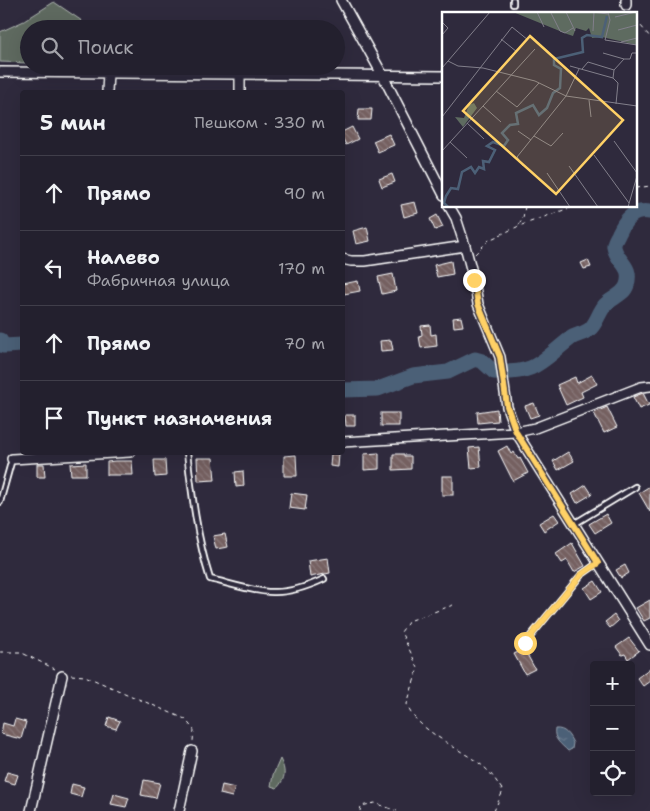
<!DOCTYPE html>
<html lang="ru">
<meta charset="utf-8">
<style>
body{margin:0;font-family:"Shantell Sans",sans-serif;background:#2f2d3a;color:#f1f3f6}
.controls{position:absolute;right:15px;bottom:15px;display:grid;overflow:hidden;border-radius:5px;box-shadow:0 5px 20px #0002}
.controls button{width:45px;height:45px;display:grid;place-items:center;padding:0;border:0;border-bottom:1px solid #403e4a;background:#23202e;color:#f1f3f6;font:25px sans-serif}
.stop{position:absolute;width:15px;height:15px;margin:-11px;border:4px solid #ffd166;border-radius:50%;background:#fff}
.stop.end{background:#ffd166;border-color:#fff;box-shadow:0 1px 5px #0008}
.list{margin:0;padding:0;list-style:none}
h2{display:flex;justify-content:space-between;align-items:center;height:65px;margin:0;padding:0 20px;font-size:21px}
h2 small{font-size:16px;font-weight:400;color:#a3a3aa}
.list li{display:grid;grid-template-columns:32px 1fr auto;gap:15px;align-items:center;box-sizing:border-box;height:75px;padding:0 20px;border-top:1px solid #403e4a}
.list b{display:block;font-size:19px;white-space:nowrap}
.list p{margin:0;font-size:16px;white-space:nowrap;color:#a3a3aa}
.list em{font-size:16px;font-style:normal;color:#a3a3aa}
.icon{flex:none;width:28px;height:28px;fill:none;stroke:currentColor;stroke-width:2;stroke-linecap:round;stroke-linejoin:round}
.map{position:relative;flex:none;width:650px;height:811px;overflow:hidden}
.search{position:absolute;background:#23202e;box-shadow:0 5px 20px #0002;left:20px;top:20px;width:325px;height:55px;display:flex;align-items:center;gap:12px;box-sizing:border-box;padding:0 18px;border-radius:28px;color:#a3a3aa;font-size:19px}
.panel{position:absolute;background:#23202e;box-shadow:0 5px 20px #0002;left:20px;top:90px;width:325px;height:365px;border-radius:5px}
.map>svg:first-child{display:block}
</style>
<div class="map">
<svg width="650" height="811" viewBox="0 0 650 811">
<defs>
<pattern id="water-ripples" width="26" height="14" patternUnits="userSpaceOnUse" patternTransform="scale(1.25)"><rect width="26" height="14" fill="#4c6077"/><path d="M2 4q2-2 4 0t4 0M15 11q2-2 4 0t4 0" fill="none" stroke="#67788b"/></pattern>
<pattern id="building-back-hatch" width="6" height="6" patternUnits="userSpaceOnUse" patternTransform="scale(1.25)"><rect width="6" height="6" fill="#746061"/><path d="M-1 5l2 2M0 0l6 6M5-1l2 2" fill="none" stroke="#897879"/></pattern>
</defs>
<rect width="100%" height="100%" fill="#2f2a3d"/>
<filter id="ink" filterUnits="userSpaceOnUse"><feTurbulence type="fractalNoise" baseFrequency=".02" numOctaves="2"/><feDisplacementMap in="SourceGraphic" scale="10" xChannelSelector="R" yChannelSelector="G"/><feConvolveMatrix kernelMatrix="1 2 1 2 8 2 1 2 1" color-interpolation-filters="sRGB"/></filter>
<g filter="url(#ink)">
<g fill="#5e6b60" stroke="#aeb5b0">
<polygon points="54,2 82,21 79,29 29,29 29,63 0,62 0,32 24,21"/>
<path d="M 280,759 C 286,771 286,778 277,788 L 271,786 L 273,775 Z"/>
</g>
<path fill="url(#water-ripples)" stroke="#94a0ad" d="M 555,729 C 565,728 569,735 573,743 L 572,749 L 568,751 C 561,744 553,739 555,729 Z"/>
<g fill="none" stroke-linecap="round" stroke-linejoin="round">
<g stroke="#4c6077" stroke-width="15">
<polyline points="0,340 4,346 22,345"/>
<path d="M 342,390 L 378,389 L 413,376 L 448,372 L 475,359 L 482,361 L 494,372 C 537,374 540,362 571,338 C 577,334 585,334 591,328 C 597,322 599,312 605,305 C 611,298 624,295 627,285 C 633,265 617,263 614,247 C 613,242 617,238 619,233 C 625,220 633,209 650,212"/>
</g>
</g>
<g fill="url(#building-back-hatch)" stroke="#fff">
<polygon points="359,109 372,109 371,120 358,120"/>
<polygon points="352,127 358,139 346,145 342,137 342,132"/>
<polygon points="389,134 394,145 378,152 373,141"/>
<polygon points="392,174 395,182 382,187 379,179"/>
<polygon points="415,202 418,213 404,217 401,205"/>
<polygon points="437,215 443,227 435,230 430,219"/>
<polygon points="367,227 370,241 356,244 353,231"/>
<polygon points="588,260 591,267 584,269 581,263"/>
<polygon points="451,261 453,274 437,277 434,265"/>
<polygon points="393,274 396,291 382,294 378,277"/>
<polygon points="358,281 360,291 344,294 342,284"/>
<polygon points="461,317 463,326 454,327 453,318"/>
<polygon points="430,325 431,335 436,334 437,346 421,348 419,336 422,335 421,326"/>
<polygon points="391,340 393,350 381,351 380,341"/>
<polygon points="592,375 597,384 581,392 583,397 566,405 557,385 575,377 577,383"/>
<polygon points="643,393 649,405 639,409 633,397"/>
<polygon points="534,403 539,415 530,418 525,406"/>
<polygon points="607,407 617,427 604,433 594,413"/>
<polygon points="497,409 498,421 478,423 477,412"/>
<rect x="381" y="413" width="18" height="13"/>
<polygon points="345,415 355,415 355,426 346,426"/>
<polygon points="507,446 511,454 514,452 518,459 520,458 528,473 513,481 498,451"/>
<polygon points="479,447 481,467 471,468 469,448"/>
<polygon points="568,452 574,461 558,470 553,461"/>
<polygon points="379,453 379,469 364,470 364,454"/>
<polygon points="331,454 339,454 338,467 330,466"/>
<polygon points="393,454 404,454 404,456 411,456 411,469 393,470"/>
<polygon points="296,455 297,476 284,476 284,456"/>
<polygon points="197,458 213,458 215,480 198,481"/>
<polygon points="154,460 165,460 166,476 155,477"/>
<polygon points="115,461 132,461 133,475 107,475 107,462"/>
<polygon points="86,463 86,475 71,475 70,464"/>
<polygon points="37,464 44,464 45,477 37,477"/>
<polygon points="243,471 244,486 236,487 235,472"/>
<rect x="442" y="476" width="11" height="19"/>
<polygon points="586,485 592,494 577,503 572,494"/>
<polygon points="650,486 650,512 639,493"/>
<polygon points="291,493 307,495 305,510 289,508"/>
<polygon points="554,514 559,521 544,531 539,523"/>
<polygon points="606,514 611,523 595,533 589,524"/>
<polygon points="225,534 228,547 216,549 213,536"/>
<polygon points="572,543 585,566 574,572 567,560 562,563 556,554"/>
<polygon points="328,558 330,573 310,577 308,561"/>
<polygon points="625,565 629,573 621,578 616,570"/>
<polygon points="595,581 602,592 591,599 584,588"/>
<polygon points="650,600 650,618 644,621 636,608"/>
<polygon points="614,615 618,621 610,628 605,622"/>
<polygon points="629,638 639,651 628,659 625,654 622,655 616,647"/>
<polygon points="524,649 535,669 525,674 514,654"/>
<polygon points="650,668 650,681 643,686 637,678"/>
<polygon points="109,717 120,721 116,729 106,726"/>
<polygon points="15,719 26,722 21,739 1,734 3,723 13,726"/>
<polygon points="7,772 18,775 15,784 4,781"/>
<polygon points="144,780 160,783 156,798 141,795"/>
<polygon points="72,784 84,787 81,797 70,794"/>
<polygon points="222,785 235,788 232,797 220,794"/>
<polygon points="114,794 129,798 126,807 111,804"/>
</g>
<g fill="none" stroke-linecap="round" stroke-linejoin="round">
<g stroke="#fff" stroke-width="8">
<g id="service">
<polyline points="513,0 513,4"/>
<path d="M 187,452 C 192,495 197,538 210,579 C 228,583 257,593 275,592 C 292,592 309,586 324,579"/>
<polyline points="0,502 12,459"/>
<polyline points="574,524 635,487"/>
<polyline points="525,643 581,575 598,563"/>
</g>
</g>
<g stroke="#fff" stroke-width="12">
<g id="minor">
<polyline points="341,0 382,74 444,195"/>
<polyline points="626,0 626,5"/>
<polyline points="0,72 444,76"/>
<polyline points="107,92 108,72"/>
<polyline points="240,92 240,73"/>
<polyline points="449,206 456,218 465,246 474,280 478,304 500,357 507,407 516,432 650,645"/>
<polyline points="342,259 351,261 365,261 465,246"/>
<polyline points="342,442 516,432 535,428 641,387 650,386"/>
<polyline points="12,459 130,452"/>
<polyline points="31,811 62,676"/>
<polyline points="179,811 192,751"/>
</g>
</g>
<g stroke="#fff" stroke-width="1" stroke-dasharray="4 4" stroke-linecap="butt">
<polyline points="636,20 650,37"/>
<polyline points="636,188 650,186"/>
<polyline points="519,225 523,218 525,206"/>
<polyline points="475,254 489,240 519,226 575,206"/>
<path d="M 453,605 L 409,621 L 401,632 L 418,668 L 407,704 C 412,728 465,751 484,767 C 492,774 497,782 503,791 L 494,811"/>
<polyline points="0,652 20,652 55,669"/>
<polyline points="71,675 85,676 185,719 194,730 193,741"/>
<polyline points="360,811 361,806 375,803 397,811"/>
</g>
<use href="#service" stroke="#2f2a3d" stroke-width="4.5"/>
<use href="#minor" stroke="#2f2a3d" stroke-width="9"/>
</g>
</g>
<g fill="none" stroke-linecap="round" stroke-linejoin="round" filter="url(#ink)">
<polyline stroke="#ffd166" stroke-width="6" points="474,280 478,304 500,357 507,406 516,432 598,563 581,575 525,643"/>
</g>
<g transform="translate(442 12)">
<rect width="195" height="195" fill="#2f2a3d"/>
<path d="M 71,0 L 195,0 L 195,33 L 160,25 L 150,26 L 147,16 L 144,19 L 134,16 L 131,24 L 125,22 ZM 32,91 L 35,96 L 21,115 L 13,105 L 22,106 L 27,93 Z" fill="#5e6b60"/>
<path fill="none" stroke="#4c6077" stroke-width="2.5" d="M 6,195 L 2,191 L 4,184 L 9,176 L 16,177 L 20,160 L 29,155 L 33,161 L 37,155 L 42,157 L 41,149 L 47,150 L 53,138 L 45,134 L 51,130 L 62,134 L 66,128 L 60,121 L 68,113 L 76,112 L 74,101 L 91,93 L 97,103 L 105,96 L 111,81 L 118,76 L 119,57 L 112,53 L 112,47 L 141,40 L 140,26 L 145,23 L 160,25 L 165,4"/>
<path fill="none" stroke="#827f8b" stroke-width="1" d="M 95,0 L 102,15M 124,0 L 133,19M 150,0 L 166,2M 166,0 L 168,8 L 163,28 L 195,33M 109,1 L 118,19 L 123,21 L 131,16M 173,5 L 194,0M 0,10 L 6,16 L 0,23M 176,18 L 195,13M 151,19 L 152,0M 59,27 L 75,40M 179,30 L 195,26M 161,41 L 182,47M 6,49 L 16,54 L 41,56 L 93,69 L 124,84 L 195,94M 128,54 L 171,66M 0,56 L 48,0M 140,57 L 146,50 L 172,58M 54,79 L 75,95 L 97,71M 147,88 L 149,105M 174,92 L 176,71 L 171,66 L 172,58 L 182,47 L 188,47 L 190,41 L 195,41M 41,94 L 59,110M 0,105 L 70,15 L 86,28M 25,111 L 42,127M 76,119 L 89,128M 92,124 L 109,134 L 121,121M 172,129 L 195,161M 8,130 L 25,146M 0,139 L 93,37M 152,143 L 187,191M 81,154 L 75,145 L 124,84 L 137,57M 127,154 L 156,195M 105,161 L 128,195M 186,195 L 195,164"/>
<path fill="#ffd166" fill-opacity="0.15" stroke="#ffd166" stroke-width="2.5" d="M 88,24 L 181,108 L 114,182 L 21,99 Z"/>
<rect width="195" height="195" fill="none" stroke="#fff" stroke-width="2.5"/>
</g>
</svg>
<div class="controls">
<button>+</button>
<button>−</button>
<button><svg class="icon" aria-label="locate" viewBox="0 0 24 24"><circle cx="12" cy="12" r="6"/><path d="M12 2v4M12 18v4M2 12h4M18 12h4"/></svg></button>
</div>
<div class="stop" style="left:525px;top:643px"></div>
<div class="stop end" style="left:474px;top:280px"></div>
<div class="search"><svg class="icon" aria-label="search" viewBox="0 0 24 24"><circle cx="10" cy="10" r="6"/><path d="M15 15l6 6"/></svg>Поиск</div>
<section class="panel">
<h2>5 мин<small>Пешком · 330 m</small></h2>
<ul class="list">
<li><svg class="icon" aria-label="ahead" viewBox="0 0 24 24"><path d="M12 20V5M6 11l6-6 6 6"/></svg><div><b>Прямо</b></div><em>90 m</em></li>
<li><svg class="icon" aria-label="left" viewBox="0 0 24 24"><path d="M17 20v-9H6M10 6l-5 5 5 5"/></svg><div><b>Налево</b><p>Фабричная улица</p></div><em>170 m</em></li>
<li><svg class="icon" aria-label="ahead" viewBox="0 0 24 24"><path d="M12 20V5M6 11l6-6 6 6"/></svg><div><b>Прямо</b></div><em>70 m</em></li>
<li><svg class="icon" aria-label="arrive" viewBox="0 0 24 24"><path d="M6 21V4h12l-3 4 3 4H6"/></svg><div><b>Пункт назначения</b></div></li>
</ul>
</section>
</div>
